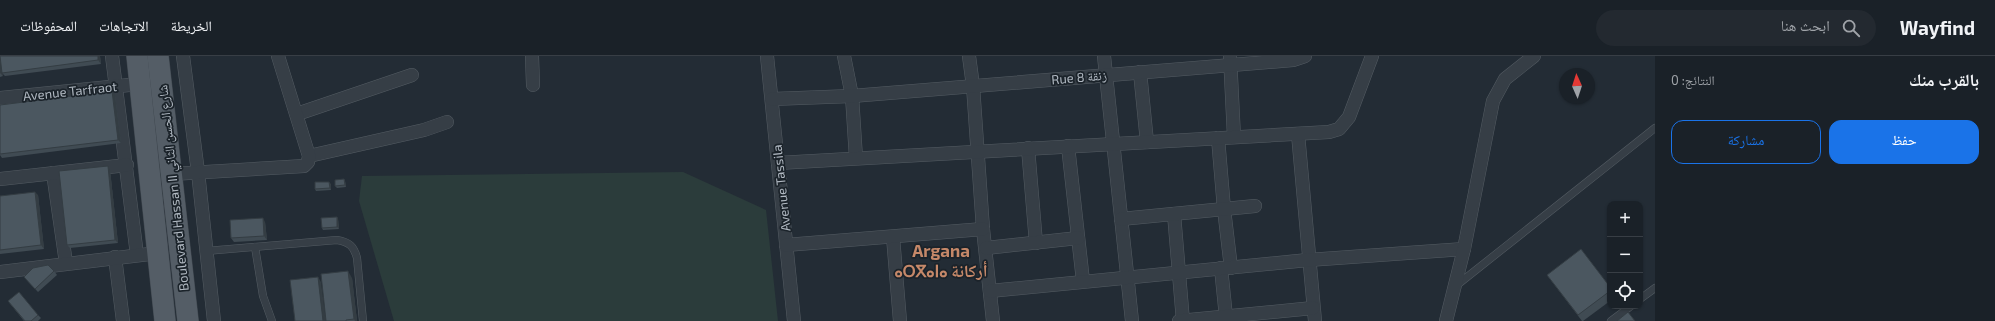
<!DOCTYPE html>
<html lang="ar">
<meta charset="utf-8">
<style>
body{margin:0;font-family:"Exo 2","Noto Naskh Arabic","Noto Sans Tifinagh",sans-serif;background:#232930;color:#f1f3f6;direction:rtl}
.controls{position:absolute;right:12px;bottom:12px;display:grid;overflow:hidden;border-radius:8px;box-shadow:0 1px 3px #0004}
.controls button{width:36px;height:36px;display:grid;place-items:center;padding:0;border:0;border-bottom:1px solid #383e45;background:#1a2128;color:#f1f3f6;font:20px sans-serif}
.compass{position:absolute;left:1559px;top:12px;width:36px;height:36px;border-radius:50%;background:#1a2128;box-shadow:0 1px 3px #0004;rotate:357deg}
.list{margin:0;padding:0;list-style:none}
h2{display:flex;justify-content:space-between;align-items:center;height:52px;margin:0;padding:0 16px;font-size:17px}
h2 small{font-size:13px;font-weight:400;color:#9fa3a8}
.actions{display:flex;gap:8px;padding:12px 16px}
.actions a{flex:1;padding:9px 0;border:1px solid #1a73e8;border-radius:12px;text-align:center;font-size:14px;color:#1a73e8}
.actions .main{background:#1a73e8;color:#fff}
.icon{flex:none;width:22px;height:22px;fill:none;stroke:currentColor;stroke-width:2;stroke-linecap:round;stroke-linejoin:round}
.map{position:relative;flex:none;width:1655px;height:265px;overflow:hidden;direction:ltr}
header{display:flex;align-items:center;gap:24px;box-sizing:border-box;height:56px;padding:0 20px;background:#1a2128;border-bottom:1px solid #383e45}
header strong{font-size:19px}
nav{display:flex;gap:22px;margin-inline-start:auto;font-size:14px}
.search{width:280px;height:36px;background:#232930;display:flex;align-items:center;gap:10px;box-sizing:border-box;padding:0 14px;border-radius:22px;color:#9fa3a8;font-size:15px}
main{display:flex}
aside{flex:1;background:#1a2128}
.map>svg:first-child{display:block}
</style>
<header>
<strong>Wayfind</strong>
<div class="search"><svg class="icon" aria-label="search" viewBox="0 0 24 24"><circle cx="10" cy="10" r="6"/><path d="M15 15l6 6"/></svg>ابحث هنا</div>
<nav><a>الخريطة</a><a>الاتجاهات</a><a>المحفوظات</a></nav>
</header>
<main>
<aside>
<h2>بالقرب منك<small>النتائج: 0</small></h2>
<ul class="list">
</ul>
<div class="actions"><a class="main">حفظ</a><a>مشاركة</a></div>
</aside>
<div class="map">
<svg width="1655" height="265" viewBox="0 0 1655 265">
<rect width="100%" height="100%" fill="#232c35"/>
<polygon fill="#2b3c3b" points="683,116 766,154 778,265 394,265 359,145 362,120"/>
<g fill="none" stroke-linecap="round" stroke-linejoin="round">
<g stroke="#545c63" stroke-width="8">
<g id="service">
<polyline points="255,191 263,240 272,265"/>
<path d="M 206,195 L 337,184 C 349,186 354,190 357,202 L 363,265"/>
<polyline points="1457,229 1655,72"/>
<polyline points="1640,243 1655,232"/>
<polyline points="1611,265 1631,250"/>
</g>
</g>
<g stroke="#545c63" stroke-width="14">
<g id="minor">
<polyline points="112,0 137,199"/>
<polyline points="183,0 198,116 214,265"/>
<polyline points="532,0 533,29"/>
<polyline points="767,0 794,265"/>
<polyline points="844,0 852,40 856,102"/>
<polyline points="969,0 973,30 983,173 993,265"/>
<polyline points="1104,0 1132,265"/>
<polyline points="1230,0 1234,81"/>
<polyline points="1140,16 1147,86"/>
<polyline points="0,42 139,28"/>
<polyline points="772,43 852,40 1293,4 1305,0"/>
<polyline points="297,58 412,19"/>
<polyline points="1298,78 1315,265"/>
<polyline points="1218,82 1224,153 1231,212"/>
<polyline points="1068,90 1083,225"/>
<polyline points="1028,92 1036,187"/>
<polyline points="309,100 424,74 447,66"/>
<polyline points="778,107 1329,76 1339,73 1349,61 1372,0"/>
<polyline points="53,117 66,207"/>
<polyline points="172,118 304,110 308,106 309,100 278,0"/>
<polyline points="0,123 127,109"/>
<polyline points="1174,158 1183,265"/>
<polyline points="1121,163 1255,150"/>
<polyline points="893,181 900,265"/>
<polyline points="786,189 983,173"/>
<polyline points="986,192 1078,182"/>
<polyline points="115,201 123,265"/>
<polyline points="1221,212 1226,261"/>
<polyline points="0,216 158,197"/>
<polyline points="990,235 1308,204 1464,193"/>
<polyline points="1179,265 1313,252"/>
<polyline points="1446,265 1464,193 1493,45 1505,23 1534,0"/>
</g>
</g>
<g stroke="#3f474f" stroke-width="22">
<g id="primary">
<polyline points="137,0 165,265"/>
<polyline points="158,0 188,265"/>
</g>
</g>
<use href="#service" stroke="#363e46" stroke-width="7"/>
<use href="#minor" stroke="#363e46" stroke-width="13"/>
<use href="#primary" stroke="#545d66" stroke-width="21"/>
</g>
<g fill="#404b53">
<polygon points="0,0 100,0 101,8 5,20 2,17 3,20 0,21"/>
<polygon points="115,39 121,87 2,102 0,99 0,49"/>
<polygon points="110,114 118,187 70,192 67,189"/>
<polygon points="344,123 345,125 346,131 337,132 335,130"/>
<polygon points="331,128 331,134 316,135 315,133"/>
<polygon points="38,139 44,193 0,198 0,140"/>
<polygon points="337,161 338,163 339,173 323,174 322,172"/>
<polygon points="265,166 267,184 234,186 231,182"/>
<polygon points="54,215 57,219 38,236 24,221"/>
<polygon points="1547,219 1610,231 1610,245 1583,265 1582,265"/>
<polygon points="352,222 357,265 326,265"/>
<polygon points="8,245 38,259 41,262 38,265 24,265"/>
</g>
<g fill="#343d43">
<polygon points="0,0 3,20 0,17"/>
<polygon points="98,0 100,0 101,8 98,4"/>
<polygon points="112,35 115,39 121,87 118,84"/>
<polygon points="108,110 110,114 118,187 115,184"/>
<polygon points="344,123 345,125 346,131 345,129"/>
<polygon points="329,126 331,128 331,134 330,132"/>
<polygon points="35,136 38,139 44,193 41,189"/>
<polygon points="337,161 338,163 339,173 337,171"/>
<polygon points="263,162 265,166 267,184 264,180"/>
<polygon points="348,215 352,222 357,265 355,265 354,263"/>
<polygon points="318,221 321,226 326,265 323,265"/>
</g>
<g fill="#4b5760" stroke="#343d43">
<polygon points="0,0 98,0 98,4 2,17"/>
<polygon points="112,35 118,84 0,98 0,49"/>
<polygon points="108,110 115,184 67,189 59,115"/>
<polygon points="344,123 345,129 335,130 335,124"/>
<polygon points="315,126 329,126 330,132 315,133"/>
<polygon points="35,136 41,189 0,194 0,140"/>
<polygon points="337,161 337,171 322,172 321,162"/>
<polygon points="263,162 264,180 231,182 230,164"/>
<polygon points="1581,193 1610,231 1610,235 1578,259 1547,219"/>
<polygon points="48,209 54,215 35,233 24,221 33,212"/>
<polygon points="348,215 354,263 346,264 346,265 326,265 321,218"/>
<polygon points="318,221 323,265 295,265 290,224"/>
<polygon points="19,236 38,259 31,265 25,265 8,245"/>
<polygon points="1628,256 1635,265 1617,265"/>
</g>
<g text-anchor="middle" stroke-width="3.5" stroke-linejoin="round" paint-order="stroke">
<g font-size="13" fill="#b1b9c2" stroke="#1b232a">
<text transform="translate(1079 21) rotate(-5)" y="5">Rue 8 زنقة</text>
<text transform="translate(70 35) rotate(-6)" y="5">Avenue Tarfraot</text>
<text transform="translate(173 132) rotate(-96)" y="5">Boulevard Hassan II شارع الحسن الثاني</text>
<text transform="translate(781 132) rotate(-96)" y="5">Avenue Tassila</text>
</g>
<g font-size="17" font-weight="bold" fill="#c58869" stroke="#1b232a">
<text x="941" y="201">Argana<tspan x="941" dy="20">ⴰⵔⴳⴰⵏⴰ أركانة</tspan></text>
</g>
</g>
</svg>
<div class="controls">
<button>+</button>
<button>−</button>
<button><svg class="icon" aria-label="locate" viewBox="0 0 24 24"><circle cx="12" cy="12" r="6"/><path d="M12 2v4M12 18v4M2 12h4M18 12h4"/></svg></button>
</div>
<svg class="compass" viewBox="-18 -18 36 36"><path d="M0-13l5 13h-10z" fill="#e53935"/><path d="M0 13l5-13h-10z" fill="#9fa3a8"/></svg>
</div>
</main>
